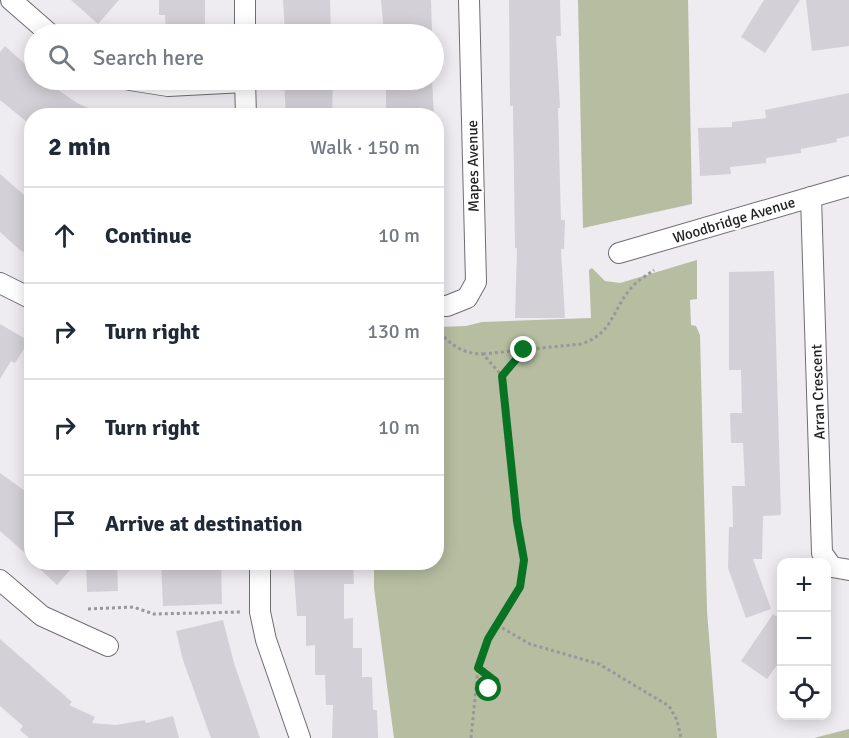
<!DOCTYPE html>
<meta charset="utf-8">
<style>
body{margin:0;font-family:Signika,sans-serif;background:#f6f6f7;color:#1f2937}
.controls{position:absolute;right:18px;bottom:18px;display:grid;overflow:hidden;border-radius:12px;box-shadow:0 3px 15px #0003}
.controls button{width:54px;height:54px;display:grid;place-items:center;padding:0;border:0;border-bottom:2px solid #e0e1e3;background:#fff;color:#1f2937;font:30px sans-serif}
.stop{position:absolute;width:18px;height:18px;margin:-14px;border:4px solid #097324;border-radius:50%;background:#fff}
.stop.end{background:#097324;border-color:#fff;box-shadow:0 2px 6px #0008}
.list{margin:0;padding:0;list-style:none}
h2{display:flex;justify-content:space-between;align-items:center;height:78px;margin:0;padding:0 24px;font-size:26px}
h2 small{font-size:20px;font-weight:400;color:#747a83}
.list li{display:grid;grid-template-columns:39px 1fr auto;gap:18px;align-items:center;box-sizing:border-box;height:96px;padding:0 24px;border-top:2px solid #e0e1e3}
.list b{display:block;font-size:22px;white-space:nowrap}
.list em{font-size:20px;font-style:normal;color:#747a83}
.icon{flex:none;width:33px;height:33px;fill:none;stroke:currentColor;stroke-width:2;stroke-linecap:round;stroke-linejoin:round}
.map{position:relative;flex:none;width:849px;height:738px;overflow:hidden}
.search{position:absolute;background:#fff;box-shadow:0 3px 15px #0003;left:24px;top:24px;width:420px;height:66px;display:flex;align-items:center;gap:15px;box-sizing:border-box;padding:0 21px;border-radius:33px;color:#747a83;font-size:22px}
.panel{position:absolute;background:#fff;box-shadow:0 3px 15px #0003;left:24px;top:108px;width:420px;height:462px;border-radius:24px}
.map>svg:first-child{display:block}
</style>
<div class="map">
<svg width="849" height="738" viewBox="0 0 849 738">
<rect width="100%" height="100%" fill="#eeebf1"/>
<g fill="#b6bda0">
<polygon points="578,0 688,0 692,204 583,228"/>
<polygon points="697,260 697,299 690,300 691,325 696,326 700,335 707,611 717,738 394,738 374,588 374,563 436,562 437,327 466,326 482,322 591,318 589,270 592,268 605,281 620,283"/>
<polygon points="849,729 849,738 814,738"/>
</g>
<g fill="#d3d1d7">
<polygon points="71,0 119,0 98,24"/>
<polygon points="159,0 205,0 205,34 166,34 165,15 159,15"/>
<polygon points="283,0 330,0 331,34 285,34"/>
<polygon points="381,0 431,0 432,34 384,34"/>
<polygon points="509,0 560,0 561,36 556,36 560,108 558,108 561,220 565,220 564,249 561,249 565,318 515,318 517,248 515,248 513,106 510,106"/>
<polygon points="764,0 800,0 765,53 741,37"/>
<polygon points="806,0 849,0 849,46 812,51"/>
<polygon points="5,46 34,72 34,80 44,80 77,103 106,116 32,116 32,126 0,100 0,52"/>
<polygon points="284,80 333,80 332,116 286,116"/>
<polygon points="386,80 432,80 434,116 386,116"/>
<polygon points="849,93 849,136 836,139 837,142 801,149 801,153 766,158 766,163 730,167 731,174 700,176 698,128 732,127 732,122 766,118 765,110"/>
<polygon points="0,174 32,202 32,256 20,250 0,232"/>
<polygon points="774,271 781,515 763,516 762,559 753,559 771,609 746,618 728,568 729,527 733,527 732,486 745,486 743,443 731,443 730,413 742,413 741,370 729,370 729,272"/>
<polygon points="0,324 29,341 15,363 11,361 0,379"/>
<polygon points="0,473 32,496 32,559 0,531"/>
<polygon points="47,562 77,562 57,585 41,570"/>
<polygon points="86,562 117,562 118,591 87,592"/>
<polygon points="161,562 221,562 222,604 163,606"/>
<polygon points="293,562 353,562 354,584 344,584 344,619 353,618 353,648 362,648 362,677 372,677 373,710 377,710 378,738 332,738 333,705 326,705 325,675 315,675 315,645 306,646 306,616 297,616"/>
<polygon points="773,614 782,620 782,658 767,679 741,661"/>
<polygon points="223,620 234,663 260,738 211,738 183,660 176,631"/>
<polygon points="0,639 72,702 69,705 95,717 92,723 116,725 145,720 146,723 173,716 179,738 29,738 20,730 23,726 0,706"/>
</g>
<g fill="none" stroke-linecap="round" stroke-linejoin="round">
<g stroke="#706d73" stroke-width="22">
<g id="minor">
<polyline points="11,0 50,34"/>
<polyline points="245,0 245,34"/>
<polyline points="130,80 168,86 245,82"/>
<polyline points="245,80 246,116"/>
<polyline points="811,197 822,553 832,567 849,570"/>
<polyline points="619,253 849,186"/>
<polyline points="0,283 32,299"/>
<polyline points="436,306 447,306 467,298 476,282 469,0"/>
<polyline points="260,562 260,612 266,640 300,738"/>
<polyline points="0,580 42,616 108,646"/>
</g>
</g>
<g stroke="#99979b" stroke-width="3" stroke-dasharray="3 3" stroke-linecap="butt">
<path d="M 436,328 C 449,344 462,354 483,354 L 502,376"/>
<path d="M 483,354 L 581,344 C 613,334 612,310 631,288 C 637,281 647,275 654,270"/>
<polyline points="88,609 133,607 154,614 241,612"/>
<polyline points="497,625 530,644 599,664 669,706 677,720 681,738"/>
<polyline points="475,689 489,689 496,681 478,668"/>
<polyline points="471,738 478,668 488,639 520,587 524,560 517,521 502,376 524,350"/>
</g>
<use href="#minor" stroke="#fff" stroke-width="20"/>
</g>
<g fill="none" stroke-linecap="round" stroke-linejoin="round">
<polyline stroke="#097324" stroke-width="8" points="489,689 495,681 478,668 488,639 520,587 524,560 517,521 502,376 524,350"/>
</g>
<g text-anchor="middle" stroke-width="4.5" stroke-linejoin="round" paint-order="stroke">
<g font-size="15" fill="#232224" stroke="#fff">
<text transform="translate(473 166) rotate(-91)" y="5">Mapes Avenue</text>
<text transform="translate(734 220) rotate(-17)" y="5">Woodbridge Avenue</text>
<text transform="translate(818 392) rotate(-92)" y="5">Arran Crescent</text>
</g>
</g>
</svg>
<div class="controls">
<button>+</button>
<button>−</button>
<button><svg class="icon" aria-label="locate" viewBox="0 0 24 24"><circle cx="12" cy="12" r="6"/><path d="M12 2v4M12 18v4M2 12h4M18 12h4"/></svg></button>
</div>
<div class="stop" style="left:489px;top:689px"></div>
<div class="stop end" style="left:524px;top:350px"></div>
<div class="search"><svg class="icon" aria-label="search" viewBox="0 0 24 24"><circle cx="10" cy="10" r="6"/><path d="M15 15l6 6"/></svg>Search here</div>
<section class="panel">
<h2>2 min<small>Walk · 150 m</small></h2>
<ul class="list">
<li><svg class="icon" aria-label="ahead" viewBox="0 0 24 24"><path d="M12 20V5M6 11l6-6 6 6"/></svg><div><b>Continue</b></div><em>10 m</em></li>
<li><svg class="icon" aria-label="right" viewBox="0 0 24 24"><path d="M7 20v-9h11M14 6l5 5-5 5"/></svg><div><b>Turn right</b></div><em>130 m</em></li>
<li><svg class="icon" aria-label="right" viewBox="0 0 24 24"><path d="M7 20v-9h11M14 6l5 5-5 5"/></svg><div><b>Turn right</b></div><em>10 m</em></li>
<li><svg class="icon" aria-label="arrive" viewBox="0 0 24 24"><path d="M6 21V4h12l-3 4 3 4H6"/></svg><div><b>Arrive at destination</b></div></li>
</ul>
</section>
</div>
